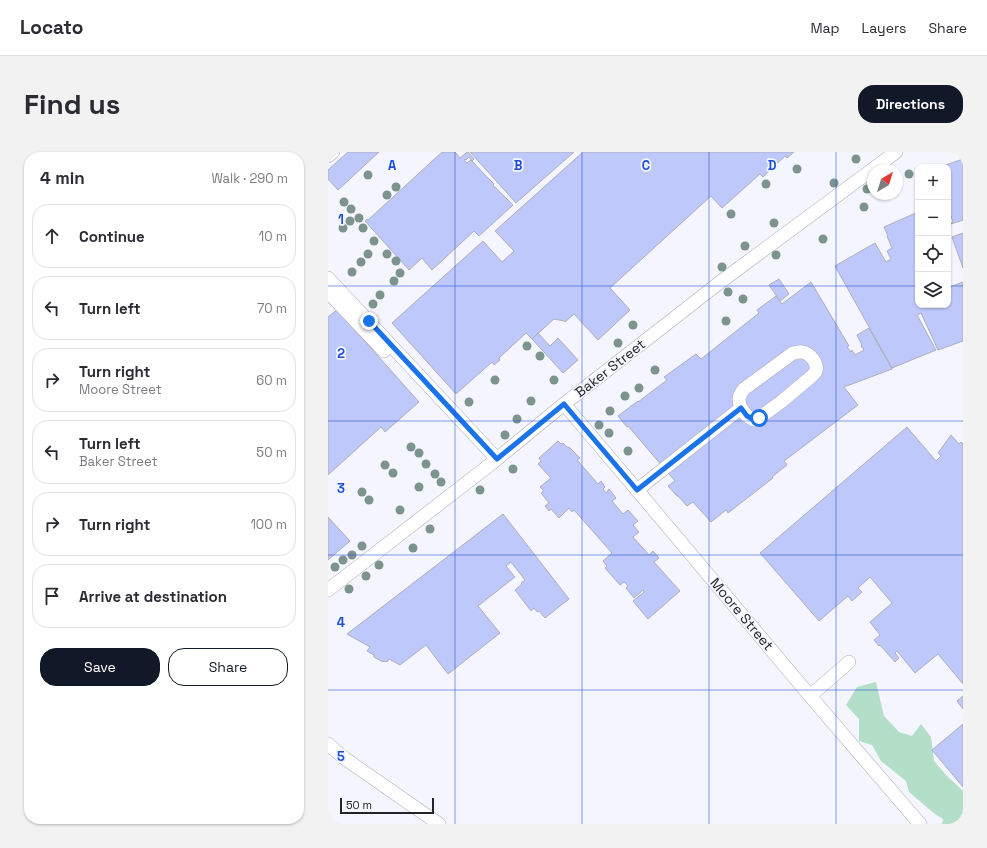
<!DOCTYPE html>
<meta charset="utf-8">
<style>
body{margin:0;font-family:"Space Grotesk",sans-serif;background:#f2f2f3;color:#2b2b33}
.controls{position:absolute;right:12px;top:12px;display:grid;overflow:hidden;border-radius:8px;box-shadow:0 1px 3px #0004}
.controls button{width:36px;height:36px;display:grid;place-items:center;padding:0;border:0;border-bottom:1px solid #e1e1e2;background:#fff;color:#2b2b33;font:20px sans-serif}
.compass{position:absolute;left:539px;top:12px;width:36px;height:36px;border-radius:50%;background:#fff;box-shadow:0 1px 3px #0004;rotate:38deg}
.scale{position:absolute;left:12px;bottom:10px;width:94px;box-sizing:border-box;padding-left:4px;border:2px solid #242428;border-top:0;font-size:11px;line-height:14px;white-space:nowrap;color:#242428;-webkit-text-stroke:3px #f4f5fe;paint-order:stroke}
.stop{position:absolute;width:12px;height:12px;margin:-9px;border:3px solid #1a73e8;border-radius:50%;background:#fff}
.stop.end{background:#1a73e8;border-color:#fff;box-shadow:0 1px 4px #0008}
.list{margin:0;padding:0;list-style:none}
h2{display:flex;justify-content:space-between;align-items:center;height:52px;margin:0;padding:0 16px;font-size:17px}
h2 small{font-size:13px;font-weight:400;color:#7c7c81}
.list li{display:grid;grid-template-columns:26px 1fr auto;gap:12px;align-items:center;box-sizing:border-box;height:64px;margin:0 8px 8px;padding:0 8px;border:1px solid #e1e1e2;border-radius:16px}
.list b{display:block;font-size:15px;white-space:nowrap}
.list p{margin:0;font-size:13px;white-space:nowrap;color:#7c7c81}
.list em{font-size:13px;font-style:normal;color:#7c7c81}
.actions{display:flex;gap:8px;padding:12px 16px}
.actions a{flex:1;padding:9px 0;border:1px solid #111827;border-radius:16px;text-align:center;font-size:14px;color:#111827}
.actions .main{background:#111827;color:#fff}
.icon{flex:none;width:22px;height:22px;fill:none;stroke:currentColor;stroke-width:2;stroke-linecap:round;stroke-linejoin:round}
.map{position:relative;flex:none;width:635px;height:672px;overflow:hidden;border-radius:16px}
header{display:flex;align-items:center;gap:24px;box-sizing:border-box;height:56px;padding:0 20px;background:#fff;border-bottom:1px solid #e1e1e2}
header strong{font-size:19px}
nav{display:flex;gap:22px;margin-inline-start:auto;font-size:14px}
.intro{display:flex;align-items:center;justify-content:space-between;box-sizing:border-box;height:96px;padding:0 24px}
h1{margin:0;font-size:28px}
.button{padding:10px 18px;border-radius:16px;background:#111827;color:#fff;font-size:14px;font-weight:700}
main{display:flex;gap:24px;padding:0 24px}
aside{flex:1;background:#fff;border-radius:16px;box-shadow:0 1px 3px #0004}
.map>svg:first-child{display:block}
</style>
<header>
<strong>Locato</strong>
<nav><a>Map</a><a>Layers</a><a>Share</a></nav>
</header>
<div class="intro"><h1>Find us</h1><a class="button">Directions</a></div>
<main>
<aside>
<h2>4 min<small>Walk · 290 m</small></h2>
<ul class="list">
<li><svg class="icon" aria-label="ahead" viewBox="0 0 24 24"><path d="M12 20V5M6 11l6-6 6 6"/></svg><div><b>Continue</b></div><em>10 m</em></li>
<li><svg class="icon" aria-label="left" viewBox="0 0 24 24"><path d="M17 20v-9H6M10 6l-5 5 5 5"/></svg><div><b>Turn left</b></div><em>70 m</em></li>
<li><svg class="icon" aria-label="right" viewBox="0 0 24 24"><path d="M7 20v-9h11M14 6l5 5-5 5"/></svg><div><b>Turn right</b><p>Moore Street</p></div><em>60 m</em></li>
<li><svg class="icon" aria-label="left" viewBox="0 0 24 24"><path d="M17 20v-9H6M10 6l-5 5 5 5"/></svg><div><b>Turn left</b><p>Baker Street</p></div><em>50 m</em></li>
<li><svg class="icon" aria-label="right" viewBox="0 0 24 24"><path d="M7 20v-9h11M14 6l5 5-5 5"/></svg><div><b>Turn right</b></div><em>100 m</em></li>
<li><svg class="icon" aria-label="arrive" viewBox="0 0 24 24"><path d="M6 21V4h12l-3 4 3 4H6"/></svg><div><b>Arrive at destination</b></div></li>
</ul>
<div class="actions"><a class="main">Save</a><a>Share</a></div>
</aside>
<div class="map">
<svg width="635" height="672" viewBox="0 0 635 672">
<rect width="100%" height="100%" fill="#f4f5fe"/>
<polygon fill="#b3dec7" points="548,530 556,564 571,580 584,584 593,572 603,585 606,609 619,624 635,639 635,672 614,672 615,667 607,662 581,640 578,629 553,609 544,593 531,589 531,567 518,553 529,535"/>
<g fill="#bec8fa" stroke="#adafb9">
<polygon points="20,0 51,0 10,38 0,27 0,18"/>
<polygon points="114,0 127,0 132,6 139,0 140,0 146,7 144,9 141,5 138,8 137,7 136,8 139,11 143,8 160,26 166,32 165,33 185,53 151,84 146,79 104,118 94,106 81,118 37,69 39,67 40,68"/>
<polygon points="142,0 246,0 188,51"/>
<polygon points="255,0 466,0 459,6 457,4 435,25 432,22 394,56 383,44 282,136 302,158 270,188 246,162 237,170 236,169 226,167 204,187 198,181 171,206 172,208 166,213 164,210 128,242 64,171 155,89 174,110 186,99 167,79"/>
<polygon points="635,7 635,68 620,73 620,72 625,70 620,55 620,15 612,15"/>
<polygon points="590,60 590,153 620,153 620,130 622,135 635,130 635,189 610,198 593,161 589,163 608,198 564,216 507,114 547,91 558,110 563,107 559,99 564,96 559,84 560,84 556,75"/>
<polygon points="635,81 635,116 624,85"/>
<polygon points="451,127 461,142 452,149 441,133"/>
<polygon points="483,130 521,194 519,195 523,200 524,198 527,203 536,198 533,194 534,193 529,183 541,176 564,217 516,235 530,253 456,309 459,313 444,325 445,326 400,361 398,358 383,370 365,350 359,354 350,344 349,344 340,334 347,329 300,274 299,275 290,264 310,249 310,250 339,228 336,225 368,202 373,207 431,161 429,158 448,144 454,152"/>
<polygon points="9,158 91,250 57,280 53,275 0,323 0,165"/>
<polygon points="210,181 222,194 230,186 250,208 235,221 204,187"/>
<polygon points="579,275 608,309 613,304 610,301 623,283 631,292 633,290 635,292 635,532 610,502 587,521 569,499 567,501 571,506 567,510 552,493 551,494 546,488 552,483 542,470 564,451 542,425 530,436 534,440 524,449 520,444 491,469 432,401"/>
<polygon points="230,289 233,292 235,291 239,295 240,295 242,296 252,306 249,308 270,332 273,329 277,335 275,337 278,341 281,337 288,346 284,349 295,362 300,358 310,369 305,373 311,380 305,385 321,403 325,399 331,406 326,410 352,439 320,467 305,449 316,440 315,438 306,446 298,436 300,434 296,430 292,433 277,416 279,414 275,409 284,401 246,358 244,360 241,356 231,366 223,357 221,359 217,354 221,351 213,341 216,339 212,335 223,326 210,312 213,309 211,306"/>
<polygon points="175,362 241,447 217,466 211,459 209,460 206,456 203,459 187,438 194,432 193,431 197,428 183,410 178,414 187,425 150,454 172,481 120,522 98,493 72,513 61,507 59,510 56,509 55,510 46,505 46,503 39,499 42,495 19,482"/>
<polygon points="0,365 22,389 0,408"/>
<polygon points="635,544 635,557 629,549"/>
<polygon points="635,572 635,635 604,598"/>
</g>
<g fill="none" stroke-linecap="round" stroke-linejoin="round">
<g stroke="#abadb7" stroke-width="14">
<g id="minor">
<polyline points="0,4 5,0"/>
<polyline points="0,126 169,307"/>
<polyline points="0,140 56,199"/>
<polyline points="236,252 309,338 482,544 592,672"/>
<path d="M 309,338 L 413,256 C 410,248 410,244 416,237 L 465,201 C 468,201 472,199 474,200 C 482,201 490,211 488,219 C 487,221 485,223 484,224 L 453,250 L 431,266 L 426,268 L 419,264 L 413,256"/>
<polyline points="0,438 164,311 236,252 391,131 568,0"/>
<polyline points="482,544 521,510"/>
<polyline points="0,592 16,606 111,672"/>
</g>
</g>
<use href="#minor" stroke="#fff" stroke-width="13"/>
</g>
<g fill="#7c948d">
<circle cx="528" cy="7" r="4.5"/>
<circle cx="469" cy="17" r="4.5"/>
<circle cx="581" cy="22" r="4.5"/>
<circle cx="40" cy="23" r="4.5"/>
<circle cx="506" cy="31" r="4.5"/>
<circle cx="438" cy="32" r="4.5"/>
<circle cx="68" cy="35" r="4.5"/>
<circle cx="539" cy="37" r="4.5"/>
<circle cx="59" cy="43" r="4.5"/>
<circle cx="16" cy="50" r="4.5"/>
<circle cx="536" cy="55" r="4.5"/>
<circle cx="23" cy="57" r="4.5"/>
<circle cx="403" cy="62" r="4.5"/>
<circle cx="31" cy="66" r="4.5"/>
<circle cx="22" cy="69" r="4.5"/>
<circle cx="446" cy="71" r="4.5"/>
<circle cx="15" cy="76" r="4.5"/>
<circle cx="35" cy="76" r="4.5"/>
<circle cx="495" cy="87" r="4.5"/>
<circle cx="46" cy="89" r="4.5"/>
<circle cx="417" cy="94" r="4.5"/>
<circle cx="40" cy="102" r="4.5"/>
<circle cx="59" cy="102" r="4.5"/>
<circle cx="448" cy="103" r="4.5"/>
<circle cx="68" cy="109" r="4.5"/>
<circle cx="33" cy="110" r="4.5"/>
<circle cx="394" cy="115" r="4.5"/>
<circle cx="24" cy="120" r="4.5"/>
<circle cx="72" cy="121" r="4.5"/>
<circle cx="66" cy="129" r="4.5"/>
<circle cx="400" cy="140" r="4.5"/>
<circle cx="52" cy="143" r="4.5"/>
<circle cx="415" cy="147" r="4.5"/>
<circle cx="45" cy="152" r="4.5"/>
<circle cx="398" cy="169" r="4.5"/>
<circle cx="305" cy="173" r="4.5"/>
<circle cx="290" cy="191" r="4.5"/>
<circle cx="199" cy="194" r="4.5"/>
<circle cx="212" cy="204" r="4.5"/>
<circle cx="327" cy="218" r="4.5"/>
<circle cx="167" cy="228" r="4.5"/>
<circle cx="226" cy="228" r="4.5"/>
<circle cx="311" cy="236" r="4.5"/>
<circle cx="297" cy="244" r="4.5"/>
<circle cx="203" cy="249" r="4.5"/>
<circle cx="141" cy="250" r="4.5"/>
<circle cx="282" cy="259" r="4.5"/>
<circle cx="189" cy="267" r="4.5"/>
<circle cx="271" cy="273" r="4.5"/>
<circle cx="281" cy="281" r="4.5"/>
<circle cx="177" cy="283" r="4.5"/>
<circle cx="83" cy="295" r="4.5"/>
<circle cx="300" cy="299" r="4.5"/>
<circle cx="91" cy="301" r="4.5"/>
<circle cx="98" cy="312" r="4.5"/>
<circle cx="57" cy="313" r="4.5"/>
<circle cx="185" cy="317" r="4.5"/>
<circle cx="65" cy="321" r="4.5"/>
<circle cx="107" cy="322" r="4.5"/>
<circle cx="113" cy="330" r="4.5"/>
<circle cx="91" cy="335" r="4.5"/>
<circle cx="152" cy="338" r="4.5"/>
<circle cx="34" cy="340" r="4.5"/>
<circle cx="41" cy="348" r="4.5"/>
<circle cx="72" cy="358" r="4.5"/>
<circle cx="102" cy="377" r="4.5"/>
<circle cx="34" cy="394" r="4.5"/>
<circle cx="85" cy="396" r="4.5"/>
<circle cx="24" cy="403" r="4.5"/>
<circle cx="15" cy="408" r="4.5"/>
<circle cx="51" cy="413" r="4.5"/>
<circle cx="7" cy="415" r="4.5"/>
<circle cx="38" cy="424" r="4.5"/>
<circle cx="21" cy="437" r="4.5"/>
</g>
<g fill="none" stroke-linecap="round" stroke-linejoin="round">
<polyline stroke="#1a73e8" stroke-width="5" points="41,169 169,307 236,252 309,338 413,256 419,264 426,268 431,266"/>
</g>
<path fill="none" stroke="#1d4ed8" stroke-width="1" stroke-opacity="0.55" d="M 127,0 L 127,672M 254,0 L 254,672M 381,0 L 381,672M 508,0 L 508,672M 0,134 L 590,134M 620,134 L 635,134M 0,269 L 635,269M 0,403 L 635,403M 0,538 L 635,538"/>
<g text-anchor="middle" stroke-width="3.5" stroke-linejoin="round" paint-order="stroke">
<g font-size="14" fill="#242428" stroke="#f4f5fe">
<text transform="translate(282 216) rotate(-38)" y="5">Baker Street</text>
<text transform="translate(414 462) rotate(50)" y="5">Moore Street</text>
</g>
</g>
<g font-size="13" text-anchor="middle" font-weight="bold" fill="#1d4ed8" stroke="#f4f5fe" stroke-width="3.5" stroke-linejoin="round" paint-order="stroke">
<text x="64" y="18">A</text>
<text x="190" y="18">B</text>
<text x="318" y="18">C</text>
<text x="444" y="18">D</text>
<text x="13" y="72">1</text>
<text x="13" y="206">2</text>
<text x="13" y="341">3</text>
<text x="13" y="475">4</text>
<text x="13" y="609">5</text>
</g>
</svg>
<div class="controls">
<button>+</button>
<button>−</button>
<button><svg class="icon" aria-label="locate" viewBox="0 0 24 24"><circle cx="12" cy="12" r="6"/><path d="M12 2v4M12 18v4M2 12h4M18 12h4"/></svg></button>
<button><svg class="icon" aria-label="layers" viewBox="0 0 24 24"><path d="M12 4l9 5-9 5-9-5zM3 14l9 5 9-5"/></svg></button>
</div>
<svg class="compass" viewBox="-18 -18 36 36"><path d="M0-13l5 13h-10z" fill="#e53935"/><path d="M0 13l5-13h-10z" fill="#7c7c81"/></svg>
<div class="scale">50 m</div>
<div class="stop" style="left:431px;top:266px"></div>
<div class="stop end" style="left:41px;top:169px"></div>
</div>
</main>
